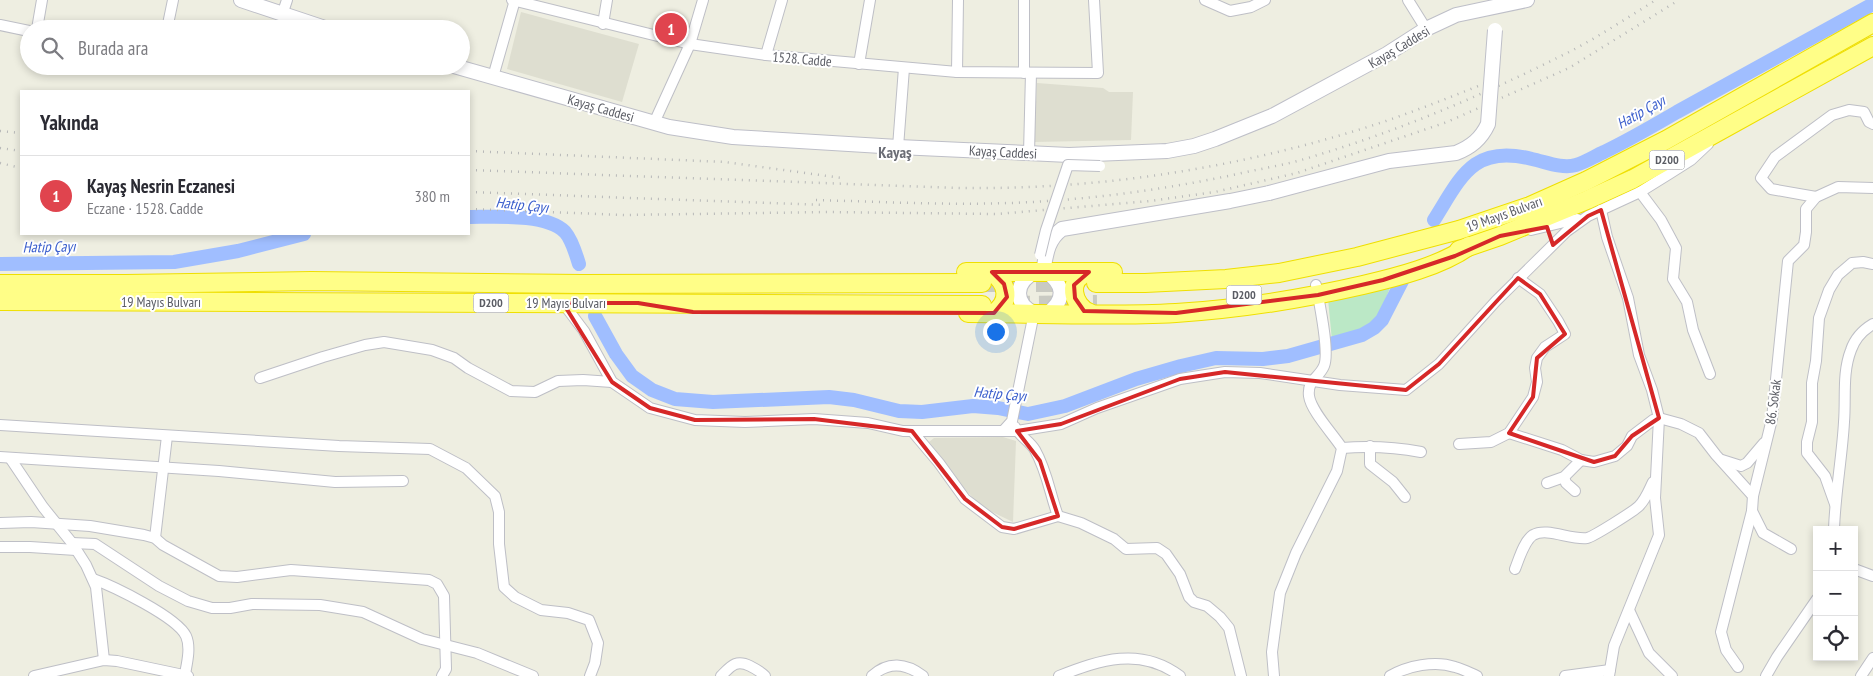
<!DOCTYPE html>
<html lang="tr">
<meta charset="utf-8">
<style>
body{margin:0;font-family:"PT Sans Narrow",sans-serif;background:#f7f7f7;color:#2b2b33}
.controls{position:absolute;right:15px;bottom:15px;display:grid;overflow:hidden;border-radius:0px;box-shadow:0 2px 8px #0003}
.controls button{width:45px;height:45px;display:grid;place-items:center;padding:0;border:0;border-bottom:1px solid #e1e1e2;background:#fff;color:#2b2b33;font:25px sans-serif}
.you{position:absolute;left:995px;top:331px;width:18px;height:18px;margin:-12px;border:4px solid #fff;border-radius:50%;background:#1a73e8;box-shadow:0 0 0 8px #1a73e833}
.badge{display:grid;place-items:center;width:32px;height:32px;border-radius:50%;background:#f7651f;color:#fff;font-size:16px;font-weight:700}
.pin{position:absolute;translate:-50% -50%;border:2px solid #fff;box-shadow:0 1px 5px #0006}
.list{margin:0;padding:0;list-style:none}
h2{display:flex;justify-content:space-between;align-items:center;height:65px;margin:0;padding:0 20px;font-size:21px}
h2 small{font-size:16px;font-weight:400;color:#7c7c81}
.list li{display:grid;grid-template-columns:32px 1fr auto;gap:15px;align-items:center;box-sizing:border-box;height:80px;padding:0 20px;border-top:1px solid #e1e1e2}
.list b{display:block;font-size:19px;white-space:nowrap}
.list p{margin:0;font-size:16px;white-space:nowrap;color:#7c7c81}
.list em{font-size:16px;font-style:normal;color:#7c7c81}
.icon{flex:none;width:28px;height:28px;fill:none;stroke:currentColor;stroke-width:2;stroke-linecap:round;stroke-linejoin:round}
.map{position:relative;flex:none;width:1873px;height:676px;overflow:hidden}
.search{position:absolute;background:#fff;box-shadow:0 2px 8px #0003;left:20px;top:20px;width:450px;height:55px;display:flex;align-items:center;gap:12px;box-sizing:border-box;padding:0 18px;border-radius:28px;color:#7c7c81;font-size:19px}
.panel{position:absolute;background:#fff;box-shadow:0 2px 8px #0003;left:20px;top:90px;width:450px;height:145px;border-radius:0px}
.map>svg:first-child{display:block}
</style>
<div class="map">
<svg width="1873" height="676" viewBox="0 0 1873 676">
<rect width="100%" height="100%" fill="#eeeee1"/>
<g fill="#deded0">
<polygon points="521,12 639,44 622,102 507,69"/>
<polygon points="1037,83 1103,88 1109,92 1133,92 1131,140 1034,142"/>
<polygon points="1003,437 1016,441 1013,522 982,507 958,482 929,442 934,438"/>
</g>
<polygon fill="#bbe8c6" points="1391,285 1378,319 1363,331 1332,341 1328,299"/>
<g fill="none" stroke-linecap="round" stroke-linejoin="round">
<g stroke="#a0beff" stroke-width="14">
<path d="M 469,217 C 494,217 546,213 565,232 C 572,240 576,254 579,264"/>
<path d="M 1434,220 C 1461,177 1473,144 1532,159 C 1546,162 1562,169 1576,165 C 1586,162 1595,156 1604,152 C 1629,140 1653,126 1677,112 C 1742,76 1808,40 1873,4"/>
<polyline points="0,264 174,262 238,251 304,234"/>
<polyline points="595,316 616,354 632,376 652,390 675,399 713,402 829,397 854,400 899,411 922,412 973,406 998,408 1028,414 1065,406 1136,379 1181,366 1216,358 1263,359 1288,356 1362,335 1374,328 1382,320 1402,281"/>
</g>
<g stroke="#c9cac2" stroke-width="18" stroke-dasharray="18 9" stroke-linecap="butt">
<polyline points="982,283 1090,283"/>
<polyline points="1012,305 1097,304"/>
</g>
<g stroke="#bebfc6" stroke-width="12">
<g id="street">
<polyline points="512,0 690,44 766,55 957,72 1098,73 1094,0"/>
<polyline points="1205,0 1230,11 1251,7 1265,0"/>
<polyline points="1408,0 1426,29"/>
<polyline points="282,15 287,0"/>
<polyline points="603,24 607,0"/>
<polyline points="0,25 29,31"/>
<polyline points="37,29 42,0"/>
<polyline points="167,29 173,0"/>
<polyline points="766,55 782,0"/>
<polyline points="859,64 870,0"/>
<polyline points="957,72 958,0"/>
<polyline points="1024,73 1024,0"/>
<polyline points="493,77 515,0"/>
<polyline points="654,123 690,44 703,0"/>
<polyline points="898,147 904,68"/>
<polyline points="1029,153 1031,73"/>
<polyline points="1640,192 1661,220 1676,248 1673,279 1687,302 1693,330 1710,374"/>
<polyline points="1816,197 1771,189 1761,178 1775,157 1832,115 1849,110 1864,112 1869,122 1873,124"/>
<polyline points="1601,210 1607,237 1628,298 1639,355 1652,390 1659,418 1655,498 1659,535 1614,646 1609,676"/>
<polyline points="1531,230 1577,219"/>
<polyline points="563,303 584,331 612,382 650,408 695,420 745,422 814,419 868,423 903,431 1017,431 1061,424 1097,408 1180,379 1225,372 1260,373 1340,385 1406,390 1439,364 1496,301 1567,231 1588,216 1640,192 1669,174 1691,160 1708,144"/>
<polyline points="260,378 323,357 365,345 384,342 432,350 454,358 468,368 511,391 535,392 558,381 583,380 612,382"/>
<polyline points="0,425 339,446 430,449 466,468 495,496 499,512 499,544 504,587 515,597 541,610 568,613 589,620 598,643 595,663 590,676"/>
<path d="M 1015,427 C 1019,436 1030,441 1035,450 C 1047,471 1050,494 1058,516"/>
<polyline points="912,431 939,463 965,499 1002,527 1014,529 1058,516 1081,523 1114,539 1126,549 1157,548 1166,554 1180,574 1189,597 1194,602 1207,606 1220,617 1229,628 1241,676"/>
<polyline points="1003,431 1012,421 1034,313"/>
<polyline points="1509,433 1562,450 1581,460 1594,462 1615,456 1627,446 1632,436 1653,420 1659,418 1681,424 1699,433 1716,455 1753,496"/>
<polyline points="1459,444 1491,442 1509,433 1533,397 1537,382 1535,368 1537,358 1545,347 1565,334 1558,321 1540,294 1518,278"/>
<polyline points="1370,446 1370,464 1393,482 1405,497"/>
<path d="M 1342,448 C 1369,446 1394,447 1421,452"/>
<polyline points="0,457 219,471 335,482 403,481"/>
<polyline points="10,458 43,507 72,543 86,565 96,587 104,660"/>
<polyline points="1722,460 1741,466 1747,463 1764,443"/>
<polyline points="1564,477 1566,483 1575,491"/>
<polyline points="1547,483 1564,477 1581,460"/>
<polyline points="1835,504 1825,476 1807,453 1807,442 1812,422 1812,383 1816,361 1819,318 1829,290 1838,275 1852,263 1863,262 1873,264"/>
<polyline points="1752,511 1763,533 1791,549"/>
<polyline points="0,523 31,522 90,526 144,535 155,538 163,545 219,576 237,577 291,570 429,580 437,584 444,596 446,669 442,676"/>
<path d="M 1834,530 C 1835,494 1842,458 1844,422 C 1846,398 1842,373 1851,350 C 1855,338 1863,330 1873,324"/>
<polyline points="155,538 167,436"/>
<polyline points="72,543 95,544 159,586 188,601 212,608 230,608 252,604 320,605 363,612 422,639 477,653 533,676"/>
<polyline points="0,547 30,547 76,550"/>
<path d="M 1515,569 C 1519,559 1524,541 1533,535 C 1547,527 1570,540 1587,538 C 1593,537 1634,511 1639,506 C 1646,499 1649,490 1653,482"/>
<polyline points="1854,569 1873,576"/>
<path d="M 93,579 C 113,586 177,617 186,636 C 191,647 187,663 185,674"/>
<polyline points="1629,610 1649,653 1672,676"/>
<polyline points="1738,667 1726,650 1721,632 1752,511 1753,496 1772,419 1788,261 1804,245 1806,232 1806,209 1816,197 1838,187 1873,188"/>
<polyline points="34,676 104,660 117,661 188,676"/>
<path d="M 721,676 C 731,666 736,659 750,666 C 756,669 760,671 765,676"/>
<path d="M 872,676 C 888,661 906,663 923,676"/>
<path d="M 1059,676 C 1100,660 1140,646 1180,676"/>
<path d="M 1274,676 L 1272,652 L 1280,593 L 1296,553 L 1337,471 L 1342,448 C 1333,434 1311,411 1309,396 C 1307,380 1319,378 1324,366 C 1330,352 1319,302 1316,285"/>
<path d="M 1390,676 C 1407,666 1435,660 1455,667 C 1463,669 1470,673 1477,676"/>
<polyline points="1565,676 1610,670"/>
<polyline points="1766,676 1777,657 1817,599"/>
<polyline points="1861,676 1873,658"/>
</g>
</g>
<g stroke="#bebfc8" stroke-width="16">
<g id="secondary">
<polyline points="241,0 328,29"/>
<polyline points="454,66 669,127 733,137 898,147 1069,155 1167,151 1194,146 1215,139 1272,116 1387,54 1426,29 1456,15 1527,0"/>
<path d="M 1043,272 C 1046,255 1047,240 1062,229 L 1230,201 L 1269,193"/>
<path d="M 1047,272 C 1064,285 1066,299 1048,313"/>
<path d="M 1034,313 C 1013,303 1015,282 1035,272"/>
</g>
</g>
<g stroke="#efdf00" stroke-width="20">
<g id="highway">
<polyline points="1459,250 1500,236 1587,200 1633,179 1873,46"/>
<polyline points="966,272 1113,272"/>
<path d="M 992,272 C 1008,284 1011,301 994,313"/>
<path d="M 1089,272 C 1066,278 1072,306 1090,313"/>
<polyline points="1096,283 1145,283 1226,279 1279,273 1357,257 1459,230 1530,206 1586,181 1666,140 1873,23"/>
<polyline points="0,284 125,284 311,281 582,284 982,283"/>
<polyline points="0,301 982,305"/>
<path d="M 968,313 C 1037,313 1107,317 1176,313 C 1239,309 1302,299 1363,285 C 1397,277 1441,266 1469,246"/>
</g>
</g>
<use href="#street" stroke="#fff" stroke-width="10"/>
<use href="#secondary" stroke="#fff" stroke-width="14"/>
<use href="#highway" stroke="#fffe87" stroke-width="18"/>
<g stroke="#b7b8b8" stroke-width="2.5" stroke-dasharray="1 6" stroke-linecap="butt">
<polyline points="0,131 21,133"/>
<polyline points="0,148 21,151"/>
<polyline points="469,151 725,162 842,178"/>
<polyline points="0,163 21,168"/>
<path d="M 469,170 L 959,188 C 1103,190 1246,167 1383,122 C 1421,109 1458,94 1496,79"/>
<polyline points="469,192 824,205"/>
<path d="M 816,200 C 888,202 960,206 1032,202 C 1103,198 1173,188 1242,173 C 1260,169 1277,166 1294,162 C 1386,136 1475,99 1561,56 C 1594,40 1625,19 1656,0"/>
<polyline points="469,209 625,215 828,212 997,214 1150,201 1215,192 1297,173 1447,122 1569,68 1679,0"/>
</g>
<g stroke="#bebfc6" stroke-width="12" stroke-linecap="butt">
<polyline id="street-bridge" points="1040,255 1046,230 1068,165 1100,166"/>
</g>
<g stroke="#bebfc8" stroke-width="16" stroke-linecap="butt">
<path id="secondary-bridge" d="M 1269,193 L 1389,161 L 1456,153 C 1471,147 1481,139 1488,124 L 1495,30"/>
</g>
<use href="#street-bridge" stroke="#fff" stroke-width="10"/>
<use href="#secondary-bridge" stroke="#fff" stroke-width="14"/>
</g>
<path fill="none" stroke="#d62828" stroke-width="4" stroke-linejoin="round" d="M 1601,210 L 1659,418 L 1632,436 L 1615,456 L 1594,462 L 1509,433 L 1533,397 L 1537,358 L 1565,334 L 1540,294 L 1518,278 L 1439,364 L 1406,390 L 1225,372 L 1180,379 L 1061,424 L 1017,431 L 1040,461 L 1058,516 L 1014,529 L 1002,527 L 965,499 L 912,431 L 814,419 L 695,420 L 650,408 L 612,382 L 563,303 L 638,303 L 693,312 L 994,313 L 1007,297 L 1004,284 L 992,272 L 1089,272 L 1074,285 L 1075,298 L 1084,311 L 1176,313 L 1318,295 L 1383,280 L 1455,256 L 1500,236 L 1547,227 L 1553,245 L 1588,216 Z"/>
<g text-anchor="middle" stroke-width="4" stroke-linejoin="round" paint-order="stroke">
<g fill="#fff" stroke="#8c8d92" stroke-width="1">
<rect x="1649.5" y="150.5" width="35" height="19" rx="4"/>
<rect x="1226.5" y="285.5" width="35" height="19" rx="4"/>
<rect x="473.5" y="293.5" width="35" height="19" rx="4"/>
</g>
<g font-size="12" font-weight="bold" fill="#5a5c64">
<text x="1667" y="164">D200</text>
<text x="1244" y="299">D200</text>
<text x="491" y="307">D200</text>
</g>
<g font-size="14" fill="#5a5c64" stroke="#fff">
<text transform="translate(1399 47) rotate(-31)" y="5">Kayaş Caddesi</text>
<text transform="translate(802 59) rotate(5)" y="5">1528. Cadde</text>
<text transform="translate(601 108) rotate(16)" y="5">Kayaş Caddesi</text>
<text transform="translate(1003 152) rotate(3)" y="5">Kayaş Caddesi</text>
<text transform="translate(1504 214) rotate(-20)" y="5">19 Mayıs Bulvarı</text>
<text x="161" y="307">19 Mayıs Bulvarı</text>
<text x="566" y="308">19 Mayıs Bulvarı</text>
<text transform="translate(1773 402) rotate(-82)" y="5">86. Sokak</text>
</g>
<g font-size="15" font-style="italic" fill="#395dcc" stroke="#fff">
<text transform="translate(1641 112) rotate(-29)" y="5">Hatip Çayı</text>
<text transform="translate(522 205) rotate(6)" y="5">Hatip Çayı</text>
<text transform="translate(49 247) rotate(-1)" y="5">Hatip Çayı</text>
<text transform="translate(1000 394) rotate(5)" y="5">Hatip Çayı</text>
</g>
<g font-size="16" font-weight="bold" fill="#6b6d76" stroke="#fff">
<text x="895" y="158">Kayaş</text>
</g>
</g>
</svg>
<div class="controls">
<button>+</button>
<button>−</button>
<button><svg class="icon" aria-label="locate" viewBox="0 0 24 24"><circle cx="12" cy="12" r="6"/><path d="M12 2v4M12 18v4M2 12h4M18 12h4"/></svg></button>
</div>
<div class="you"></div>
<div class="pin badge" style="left:671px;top:29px;background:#e0444e">1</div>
<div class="search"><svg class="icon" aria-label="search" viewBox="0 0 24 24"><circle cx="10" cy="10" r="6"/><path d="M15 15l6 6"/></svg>Burada ara</div>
<section class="panel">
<h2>Yakında<small></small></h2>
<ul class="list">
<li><span class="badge" style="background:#e0444e">1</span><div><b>Kayaş Nesrin Eczanesi</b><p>Eczane · 1528. Cadde</p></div><em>380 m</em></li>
</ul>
</section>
</div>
